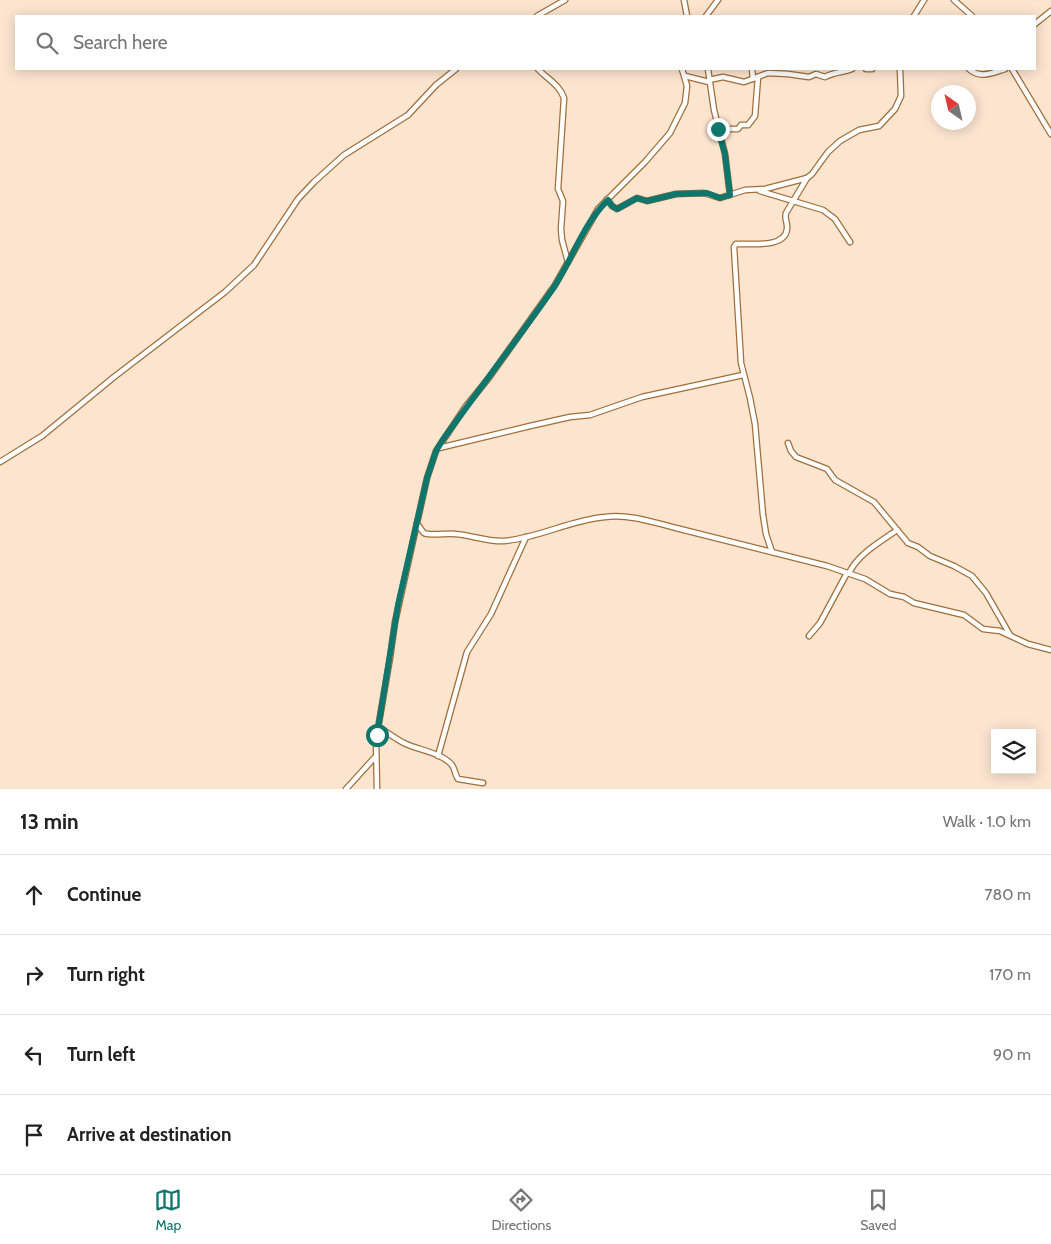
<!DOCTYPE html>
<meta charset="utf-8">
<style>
body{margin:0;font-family:Cabin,sans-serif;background:#f6f6f6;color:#222}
.controls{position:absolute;right:15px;bottom:15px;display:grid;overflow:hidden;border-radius:0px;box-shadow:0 2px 12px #0003}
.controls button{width:45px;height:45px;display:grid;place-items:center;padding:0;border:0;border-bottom:1px solid #e0e0e0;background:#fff;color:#222;font:25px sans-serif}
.compass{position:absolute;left:931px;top:85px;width:45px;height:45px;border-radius:50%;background:#fff;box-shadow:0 2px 12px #0003;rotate:326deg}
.stop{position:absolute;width:15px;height:15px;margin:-11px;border:4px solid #0f766e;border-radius:50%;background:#fff}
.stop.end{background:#0f766e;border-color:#fff;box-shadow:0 1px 5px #0008}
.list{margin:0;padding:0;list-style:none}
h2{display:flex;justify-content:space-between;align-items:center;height:65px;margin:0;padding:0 20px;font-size:21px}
h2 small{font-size:16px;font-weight:400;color:#767676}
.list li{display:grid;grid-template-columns:32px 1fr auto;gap:15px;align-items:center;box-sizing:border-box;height:80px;padding:0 20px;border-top:1px solid #e0e0e0}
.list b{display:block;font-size:19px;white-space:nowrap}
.list em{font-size:16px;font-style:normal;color:#767676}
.icon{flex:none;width:28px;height:28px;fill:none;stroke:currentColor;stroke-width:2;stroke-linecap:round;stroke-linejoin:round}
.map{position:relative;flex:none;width:1051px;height:789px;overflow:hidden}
.search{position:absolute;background:#fff;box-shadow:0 2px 12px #0003;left:15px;right:15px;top:15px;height:55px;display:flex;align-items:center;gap:12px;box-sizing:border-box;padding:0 18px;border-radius:0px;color:#767676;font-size:19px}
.sheet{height:385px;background:#fff}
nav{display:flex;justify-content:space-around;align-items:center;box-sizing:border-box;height:70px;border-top:1px solid #e0e0e0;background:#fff;font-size:14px;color:#767676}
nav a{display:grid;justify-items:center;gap:2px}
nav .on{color:#0f766e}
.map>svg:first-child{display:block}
</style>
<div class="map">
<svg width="1051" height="789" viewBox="0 0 1051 789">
<rect width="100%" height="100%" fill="#fce5cf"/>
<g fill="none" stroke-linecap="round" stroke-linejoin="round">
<g stroke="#a16e39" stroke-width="7">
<g id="minor">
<polyline points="684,0 687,16"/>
<polyline points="954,0 972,16"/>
<polyline points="537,16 565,0"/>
<polyline points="706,16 718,0"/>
<polyline points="914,16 924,0"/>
<polyline points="1035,24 1051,11"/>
<path d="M 538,69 C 546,78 560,85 564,98 L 558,189 L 563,201 L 561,229 L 562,240 L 568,262"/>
<polyline points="708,69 714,110 725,154 730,195"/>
<polyline points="752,69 753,79"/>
<polyline points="866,69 872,69"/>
<path d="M 969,69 C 980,79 992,73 1005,69"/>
<polyline points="1012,69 1051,134"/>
<polyline points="685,76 709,82"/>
<path d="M 709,80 L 723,77 L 744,82 L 768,73 L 788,74 L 809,77 L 816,74 L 825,77 C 836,71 842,73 852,69"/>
<polyline points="718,129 738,129 741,125 748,125 755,116 758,77"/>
<polyline points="760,191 823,210 835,219 850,242"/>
<polyline points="607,199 612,206 617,209 637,198 647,201 676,194 704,193 720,198 745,190 765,189 807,178 812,174 828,152 840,141 859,130 879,126 895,109 901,96 900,69"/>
<polyline points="788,443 791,451 796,457 827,469 835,480 874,502 908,543 918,547 930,556 954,566 972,576 986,593 1010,635"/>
<polyline points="439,448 530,426 570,417 590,415 642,397 743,375"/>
<polyline points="0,462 42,436 114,377 225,292 254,265 298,199 314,182 344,155 408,115 436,85 456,69"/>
<path d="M 417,524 C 419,526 422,531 424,533 C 430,536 448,533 455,534 C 471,535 488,542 504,541 C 539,538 570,520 605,517 C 630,514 652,522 676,528 L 827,566 L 865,579 L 890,594 L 904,597 L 914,603 L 964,615 L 983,629 L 1000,631 L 1028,644 L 1051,650"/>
<path d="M 772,552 L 766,534 L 763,515 L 755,424 L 750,398 L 741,363 L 734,247 L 736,244 C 749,243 785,249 787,229 C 788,223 784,219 786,213 L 807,178"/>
<path d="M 849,573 C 858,554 880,542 897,530"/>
<polyline points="809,636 820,623 847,573"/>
<path d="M 379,727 C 388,733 396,739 406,744 C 419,750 442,753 452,765 C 455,769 455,775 458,779 L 483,783"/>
<polyline points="438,756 467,652 491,614 526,537"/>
<polyline points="346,789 376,756"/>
<polyline points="377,789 376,740 390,658 395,622 427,478 436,451 466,406 488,379 555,285 598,209 645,162 670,133 685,103 687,86 682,69"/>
</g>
</g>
<use href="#minor" stroke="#fff" stroke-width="4.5"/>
</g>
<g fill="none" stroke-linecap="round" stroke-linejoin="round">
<path stroke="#0f766e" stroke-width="6" d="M 377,735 L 398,605 L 427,478 L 436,451 L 442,441 C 479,389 518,339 554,287 C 573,258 583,224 608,200 L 612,206 L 617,209 L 637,198 L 647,201 L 676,194 L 707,193 L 720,198 L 730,195 L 725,154 L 718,129"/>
</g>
</svg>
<div class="controls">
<button><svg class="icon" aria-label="layers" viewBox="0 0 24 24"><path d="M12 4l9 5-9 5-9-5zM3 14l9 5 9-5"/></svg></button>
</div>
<svg class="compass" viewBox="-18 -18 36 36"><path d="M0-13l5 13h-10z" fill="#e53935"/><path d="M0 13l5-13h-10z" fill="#767676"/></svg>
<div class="stop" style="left:377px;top:735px"></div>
<div class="stop end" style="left:718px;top:129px"></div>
<div class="search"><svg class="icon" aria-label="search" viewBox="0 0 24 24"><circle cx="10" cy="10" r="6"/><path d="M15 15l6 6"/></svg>Search here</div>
</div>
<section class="sheet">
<h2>13 min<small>Walk · 1.0 km</small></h2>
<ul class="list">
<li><svg class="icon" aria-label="ahead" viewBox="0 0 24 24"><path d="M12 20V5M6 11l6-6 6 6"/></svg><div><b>Continue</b></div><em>780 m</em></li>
<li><svg class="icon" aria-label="right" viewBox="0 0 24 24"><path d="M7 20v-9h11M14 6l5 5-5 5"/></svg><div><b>Turn right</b></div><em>170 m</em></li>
<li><svg class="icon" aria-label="left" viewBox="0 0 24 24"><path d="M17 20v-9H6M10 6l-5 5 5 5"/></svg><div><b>Turn left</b></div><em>90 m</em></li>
<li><svg class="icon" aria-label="arrive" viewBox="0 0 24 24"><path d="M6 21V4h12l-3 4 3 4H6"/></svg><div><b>Arrive at destination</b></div></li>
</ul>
</section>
<nav>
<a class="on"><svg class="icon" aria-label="map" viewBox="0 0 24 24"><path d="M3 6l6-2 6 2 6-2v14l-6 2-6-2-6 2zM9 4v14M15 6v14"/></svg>Map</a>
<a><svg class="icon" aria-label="directions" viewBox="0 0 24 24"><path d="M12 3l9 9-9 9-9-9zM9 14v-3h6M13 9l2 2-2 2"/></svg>Directions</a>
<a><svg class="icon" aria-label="saved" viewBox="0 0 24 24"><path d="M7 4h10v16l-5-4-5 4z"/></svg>Saved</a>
</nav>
